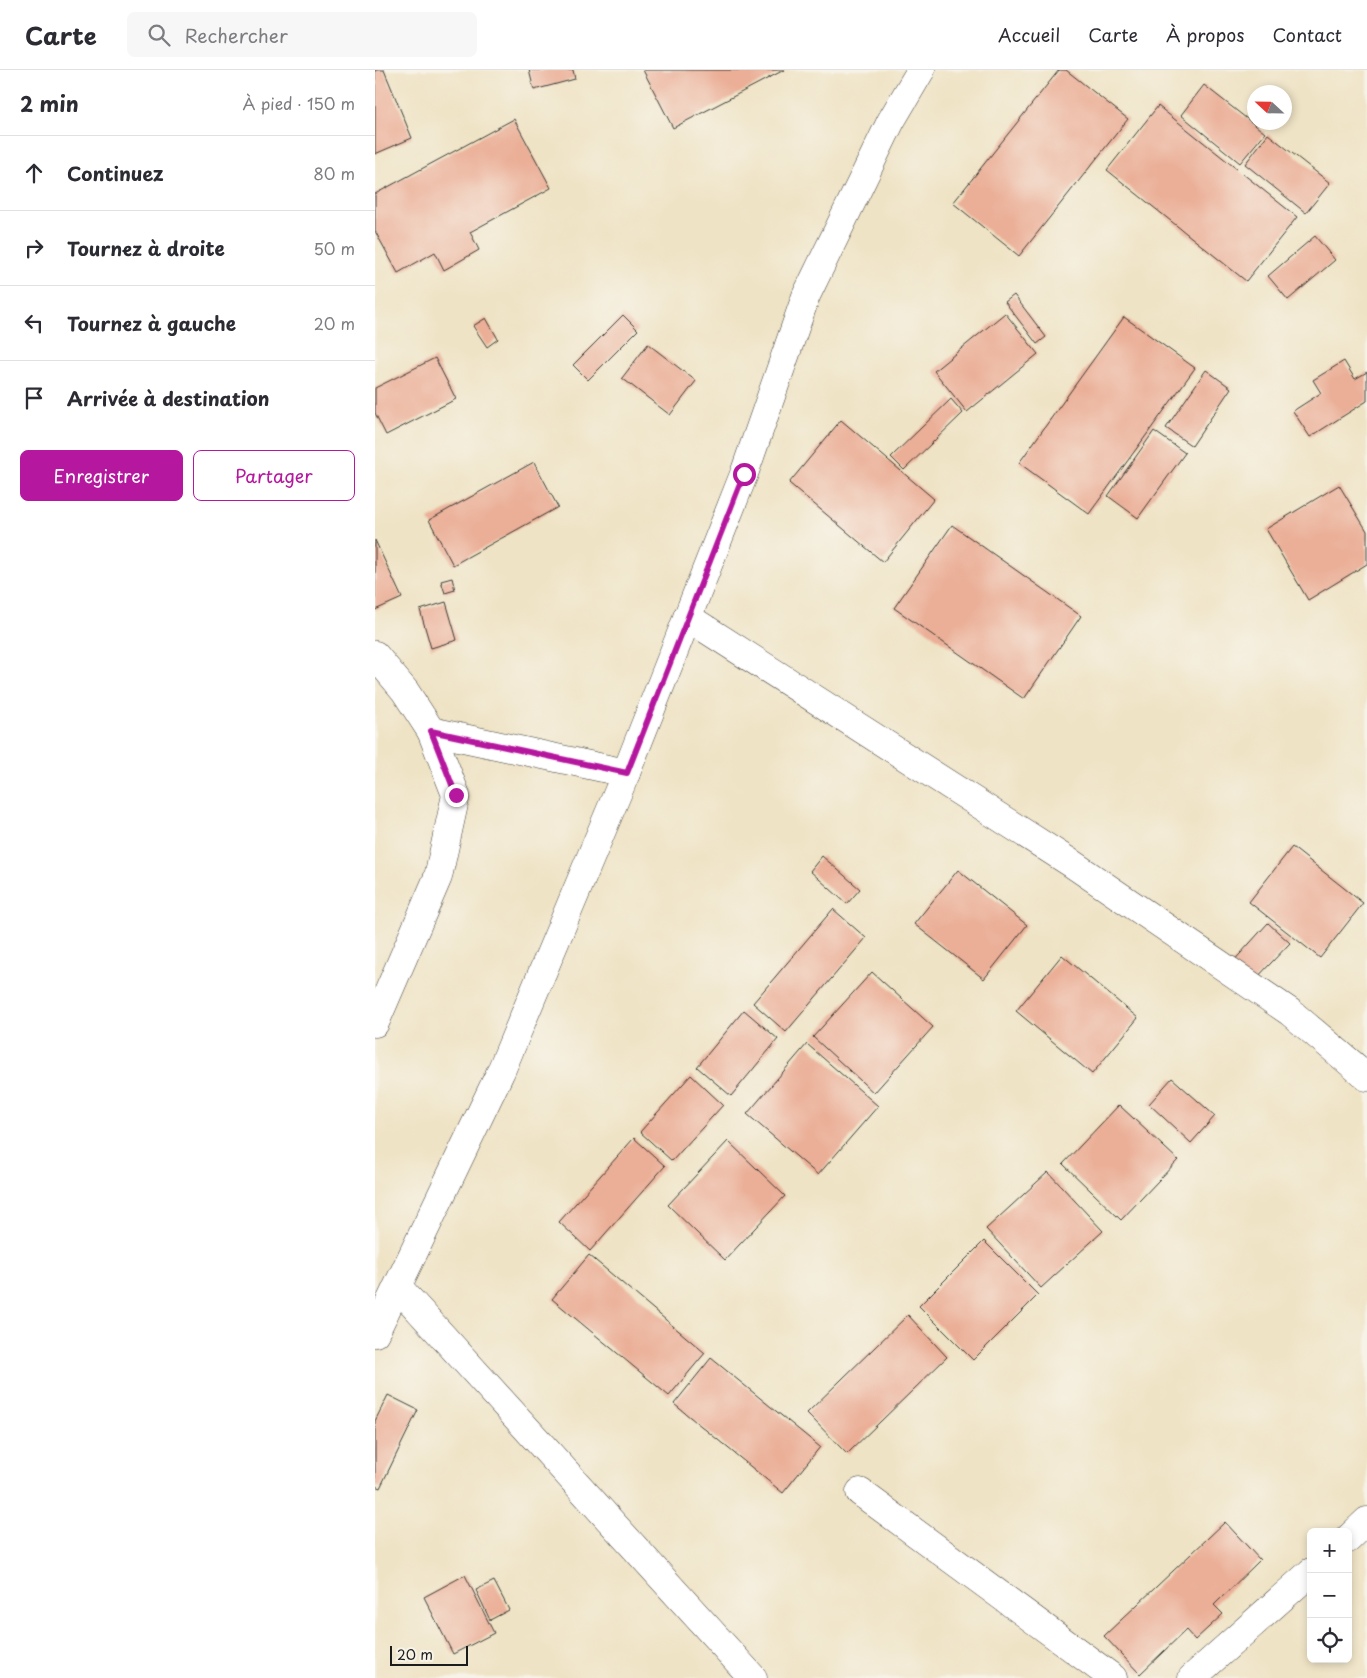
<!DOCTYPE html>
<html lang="fr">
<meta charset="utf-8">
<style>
body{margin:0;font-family:"Playpen Sans",sans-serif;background:#f7f7f7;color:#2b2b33}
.controls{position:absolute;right:15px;bottom:15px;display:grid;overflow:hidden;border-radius:8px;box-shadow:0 2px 8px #0003}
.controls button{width:45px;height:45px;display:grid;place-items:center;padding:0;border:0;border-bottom:1px solid #e1e1e2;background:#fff;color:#2b2b33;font:25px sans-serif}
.compass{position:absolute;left:872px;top:15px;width:45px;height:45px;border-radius:50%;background:#fff;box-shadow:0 2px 8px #0003;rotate:292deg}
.scale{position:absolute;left:15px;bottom:12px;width:78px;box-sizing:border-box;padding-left:5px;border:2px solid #1c1c1c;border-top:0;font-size:14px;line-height:18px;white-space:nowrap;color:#1c1c1c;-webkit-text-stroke:4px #f7f3e8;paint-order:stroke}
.stop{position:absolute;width:15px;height:15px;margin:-11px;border:4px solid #b5179e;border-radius:50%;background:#fff}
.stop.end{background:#b5179e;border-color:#fff;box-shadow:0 1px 5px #0008}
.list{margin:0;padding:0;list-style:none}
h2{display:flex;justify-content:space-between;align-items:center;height:65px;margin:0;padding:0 20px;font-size:21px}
h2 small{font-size:16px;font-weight:400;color:#7c7c81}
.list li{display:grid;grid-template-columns:32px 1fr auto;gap:15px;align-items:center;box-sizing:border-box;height:75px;padding:0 20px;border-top:1px solid #e1e1e2}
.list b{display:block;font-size:19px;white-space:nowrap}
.list em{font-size:16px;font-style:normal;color:#7c7c81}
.actions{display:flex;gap:10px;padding:15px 20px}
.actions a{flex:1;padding:11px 0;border:1px solid #b5179e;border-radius:8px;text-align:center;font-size:18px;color:#b5179e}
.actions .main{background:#b5179e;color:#fff}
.icon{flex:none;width:28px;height:28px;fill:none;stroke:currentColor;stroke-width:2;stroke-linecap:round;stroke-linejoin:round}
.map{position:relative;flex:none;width:992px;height:1608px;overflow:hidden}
header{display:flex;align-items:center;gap:30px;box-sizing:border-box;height:70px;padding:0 25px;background:#fff;border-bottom:1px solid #e1e1e2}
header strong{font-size:24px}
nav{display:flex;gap:28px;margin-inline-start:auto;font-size:18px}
.search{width:350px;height:45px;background:#f7f7f7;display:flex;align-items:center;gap:12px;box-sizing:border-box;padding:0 18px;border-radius:8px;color:#7c7c81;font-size:19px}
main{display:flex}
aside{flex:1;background:#fff}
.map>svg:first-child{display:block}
</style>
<header>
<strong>Carte</strong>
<div class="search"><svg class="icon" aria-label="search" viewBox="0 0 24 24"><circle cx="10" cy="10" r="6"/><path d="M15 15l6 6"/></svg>Rechercher</div>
<nav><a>Accueil</a><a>Carte</a><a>À propos</a><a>Contact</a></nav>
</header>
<main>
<aside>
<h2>2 min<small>À pied · 150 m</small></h2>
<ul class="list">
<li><svg class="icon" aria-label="ahead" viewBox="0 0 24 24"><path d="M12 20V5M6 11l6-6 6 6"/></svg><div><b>Continuez</b></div><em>80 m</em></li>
<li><svg class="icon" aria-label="right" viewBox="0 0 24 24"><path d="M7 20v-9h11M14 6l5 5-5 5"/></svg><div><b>Tournez à droite</b></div><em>50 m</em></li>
<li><svg class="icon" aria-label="left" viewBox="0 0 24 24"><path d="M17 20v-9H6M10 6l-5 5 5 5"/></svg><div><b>Tournez à gauche</b></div><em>20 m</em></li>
<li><svg class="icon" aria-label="arrive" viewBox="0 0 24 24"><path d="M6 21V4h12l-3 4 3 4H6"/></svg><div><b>Arrivée à destination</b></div></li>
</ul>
<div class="actions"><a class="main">Enregistrer</a><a>Partager</a></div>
</aside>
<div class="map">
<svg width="992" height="1608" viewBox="0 0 992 1608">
<rect width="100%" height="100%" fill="#f7f3e8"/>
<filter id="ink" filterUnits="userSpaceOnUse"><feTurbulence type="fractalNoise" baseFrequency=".02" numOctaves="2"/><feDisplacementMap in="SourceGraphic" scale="10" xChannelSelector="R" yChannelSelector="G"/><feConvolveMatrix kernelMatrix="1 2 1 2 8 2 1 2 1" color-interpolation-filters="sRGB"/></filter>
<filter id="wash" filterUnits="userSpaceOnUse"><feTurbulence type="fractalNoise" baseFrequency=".0096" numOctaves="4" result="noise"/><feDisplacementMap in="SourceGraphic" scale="20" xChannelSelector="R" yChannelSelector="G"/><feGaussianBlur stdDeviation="1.12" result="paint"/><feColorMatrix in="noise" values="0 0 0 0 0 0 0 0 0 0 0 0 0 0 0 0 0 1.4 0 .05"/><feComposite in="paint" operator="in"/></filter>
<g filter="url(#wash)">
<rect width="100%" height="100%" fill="#efe3c5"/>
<g id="blocks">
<g fill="#ebaf97">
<polygon points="0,0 9,0 37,68 0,84"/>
<polygon points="154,0 198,0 200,9 159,20"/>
<polygon points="268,0 409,0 298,58"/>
<polygon points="684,0 691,0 753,49 644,186 578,133"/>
<polygon points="829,15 890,63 865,93 806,45"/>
<polygon points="783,36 922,147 871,211 732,100"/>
<polygon points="139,49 176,118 95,162 104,180 69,200 60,182 23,203 0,161 0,124"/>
<polygon points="893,64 955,113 931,143 870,94"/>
<polygon points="940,166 960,190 913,230 893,206"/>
<polygon points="639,225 671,267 662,274 630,232"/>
<polygon points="630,243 663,284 592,342 559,301"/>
<polygon points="248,245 263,260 213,310 198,295"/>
<polygon points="749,247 820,298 714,444 644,393"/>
<polygon points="111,248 123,269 112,277 98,256"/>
<polygon points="273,274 321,311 295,345 247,308"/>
<polygon points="60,288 81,329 11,365 0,343 0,318"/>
<polygon points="969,291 980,309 992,302 992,331 935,367 918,341 946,323 938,310"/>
<polygon points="831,300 856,318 817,376 791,358"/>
<polygon points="576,329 588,343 529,400 516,387"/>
<polygon points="466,350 559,429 508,492 414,413"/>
<polygon points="779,361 810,383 763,448 733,426"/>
<polygon points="159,392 183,437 78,495 54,450"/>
<polygon points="964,415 992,461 992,494 933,530 891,459"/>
<polygon points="577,455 706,546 649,629 519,538"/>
<polygon points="0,470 27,528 0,540"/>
<polygon points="77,508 80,520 70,523 66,511"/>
<polygon points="71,532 82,570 56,578 45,540"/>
<polygon points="917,777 988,833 945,888 874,832"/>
<polygon points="447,786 485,819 472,834 435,801"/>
<polygon points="583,800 652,855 609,909 539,854"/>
<polygon points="458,839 491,868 411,962 378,933"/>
<polygon points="893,853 915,873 877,913 856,894"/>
<polygon points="687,885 763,948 717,1004 641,941"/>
<polygon points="497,902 558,957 499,1023 438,967"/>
<polygon points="369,940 403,969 356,1026 322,997"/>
<polygon points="432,974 503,1036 443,1105 372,1044"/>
<polygon points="316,1005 348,1035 297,1091 265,1062"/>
<polygon points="797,1008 840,1046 816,1073 774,1034"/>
<polygon points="744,1035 803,1090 746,1150 688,1094"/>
<polygon points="259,1068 290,1096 215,1181 184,1152"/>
<polygon points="353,1071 410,1126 350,1190 293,1135"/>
<polygon points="673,1102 728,1161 666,1218 611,1159"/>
<polygon points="609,1171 663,1225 598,1290 544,1236"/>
<polygon points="214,1185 330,1283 294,1326 177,1229"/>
<polygon points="533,1245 572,1287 472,1384 432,1343"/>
<polygon points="336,1288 445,1377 408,1423 299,1334"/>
<polygon points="13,1325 43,1340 5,1418 0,1416 0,1351"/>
<polygon points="850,1452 885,1490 839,1535 848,1544 820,1570 811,1560 765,1604 729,1566"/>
<polygon points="90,1505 119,1563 78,1584 49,1527"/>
<polygon points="119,1511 134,1540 115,1550 101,1520"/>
</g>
</g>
</g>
<g filter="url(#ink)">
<use href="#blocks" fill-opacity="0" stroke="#3c3a35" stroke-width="1"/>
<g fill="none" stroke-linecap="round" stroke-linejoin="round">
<g stroke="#3c3a35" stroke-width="29">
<g id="street">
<polyline points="312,547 696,793 915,942 992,1007"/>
<polyline points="0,585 30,621 56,661 251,703"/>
<polyline points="0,953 63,807 81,725 56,661"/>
<polyline points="23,1217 378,1608"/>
<polyline points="0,1263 126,1001 251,703 369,404 431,226 516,51 546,0"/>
<polyline points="485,1422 738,1608"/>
<polyline points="973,1469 992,1451"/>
<polyline points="817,1608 936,1502"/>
</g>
</g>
<use href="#street" stroke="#fff" stroke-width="28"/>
</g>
</g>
<g fill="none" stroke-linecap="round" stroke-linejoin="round" filter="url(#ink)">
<polyline stroke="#b5179e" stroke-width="6" points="81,725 56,661 252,703 369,404"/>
</g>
</svg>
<div class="controls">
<button>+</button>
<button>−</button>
<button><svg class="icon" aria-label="locate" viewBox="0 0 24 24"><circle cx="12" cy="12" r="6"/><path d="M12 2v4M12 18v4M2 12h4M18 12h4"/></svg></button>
</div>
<svg class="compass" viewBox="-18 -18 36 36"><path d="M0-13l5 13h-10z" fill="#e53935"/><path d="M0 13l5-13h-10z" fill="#7c7c81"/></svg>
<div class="scale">20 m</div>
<div class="stop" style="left:369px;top:404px"></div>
<div class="stop end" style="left:81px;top:725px"></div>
</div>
</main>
